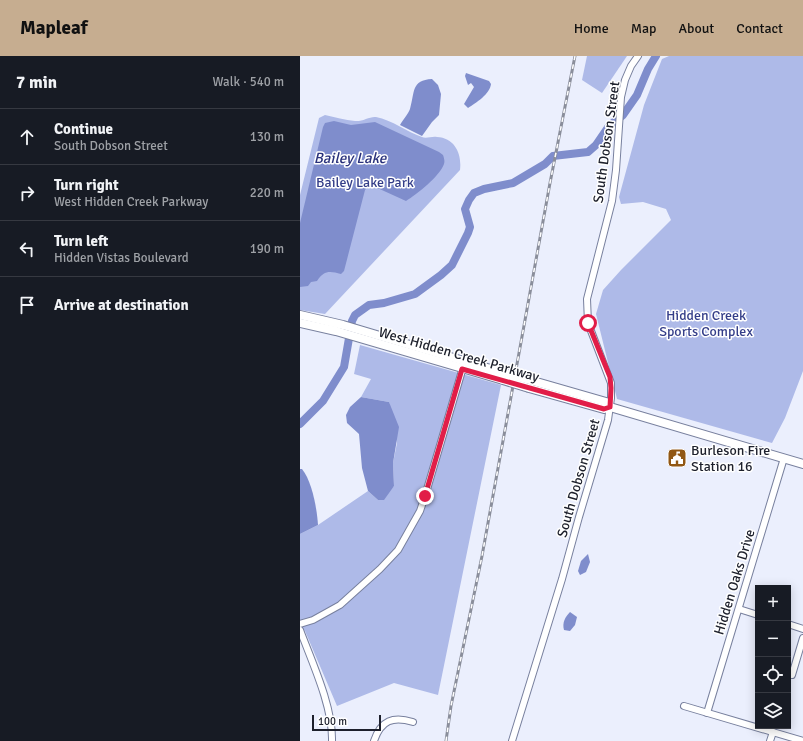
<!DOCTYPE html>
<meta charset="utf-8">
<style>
body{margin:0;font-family:Signika,sans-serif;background:#20242c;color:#f1f3f6}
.controls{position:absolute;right:12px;bottom:12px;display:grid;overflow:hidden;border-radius:0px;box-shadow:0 2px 10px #0003}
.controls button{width:36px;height:36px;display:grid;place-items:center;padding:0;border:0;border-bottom:1px solid #363941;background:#171b24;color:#f1f3f6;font:20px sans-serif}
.scale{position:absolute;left:12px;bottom:10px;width:69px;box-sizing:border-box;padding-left:4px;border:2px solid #1d202c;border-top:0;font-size:11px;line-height:14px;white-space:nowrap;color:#1d202c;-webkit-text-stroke:3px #fff;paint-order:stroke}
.stop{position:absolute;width:12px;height:12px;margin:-9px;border:3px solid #e11d48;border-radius:50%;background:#fff}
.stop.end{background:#e11d48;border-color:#fff;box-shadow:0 1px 4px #0008}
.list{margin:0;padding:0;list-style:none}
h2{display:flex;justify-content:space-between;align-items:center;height:52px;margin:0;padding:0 16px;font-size:17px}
h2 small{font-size:13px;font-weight:400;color:#9ea1a6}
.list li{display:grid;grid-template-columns:26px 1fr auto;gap:12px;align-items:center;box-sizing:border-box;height:56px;padding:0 16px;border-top:1px solid #363941}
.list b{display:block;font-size:15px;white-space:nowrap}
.list p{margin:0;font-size:13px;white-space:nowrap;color:#9ea1a6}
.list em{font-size:13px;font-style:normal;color:#9ea1a6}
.icon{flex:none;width:22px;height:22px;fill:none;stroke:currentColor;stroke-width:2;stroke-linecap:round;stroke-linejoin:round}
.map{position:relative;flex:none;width:503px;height:685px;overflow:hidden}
header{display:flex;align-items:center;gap:24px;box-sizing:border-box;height:56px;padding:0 20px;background:#c6ad90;color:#111}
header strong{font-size:19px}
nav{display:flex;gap:22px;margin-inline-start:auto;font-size:14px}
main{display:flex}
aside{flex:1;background:#171b24}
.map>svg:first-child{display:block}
</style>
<header>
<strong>Mapleaf</strong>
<nav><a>Home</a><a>Map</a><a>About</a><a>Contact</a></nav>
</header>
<main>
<aside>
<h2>7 min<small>Walk · 540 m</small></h2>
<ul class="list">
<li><svg class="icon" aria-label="ahead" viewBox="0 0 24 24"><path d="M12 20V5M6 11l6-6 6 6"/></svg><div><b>Continue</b><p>South Dobson Street</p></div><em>130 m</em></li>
<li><svg class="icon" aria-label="right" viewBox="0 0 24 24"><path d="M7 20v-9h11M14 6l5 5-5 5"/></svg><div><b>Turn right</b><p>West Hidden Creek Parkway</p></div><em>220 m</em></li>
<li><svg class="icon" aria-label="left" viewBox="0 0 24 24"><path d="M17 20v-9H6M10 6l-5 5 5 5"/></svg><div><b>Turn left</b><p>Hidden Vistas Boulevard</p></div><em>190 m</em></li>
<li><svg class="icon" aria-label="arrive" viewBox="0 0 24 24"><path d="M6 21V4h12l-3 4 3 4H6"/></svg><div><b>Arrive at destination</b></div></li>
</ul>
</aside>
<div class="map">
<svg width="503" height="685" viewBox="0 0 503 685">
<rect width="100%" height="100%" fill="#ebeffd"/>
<g fill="#aebae8">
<polygon points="287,0 327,0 302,37 282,24"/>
<polygon points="369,0 503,0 503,315 485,362 472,387 317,343 296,258 303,234 321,214 371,164 366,153 343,146 321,148 319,141 344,49 362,3"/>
<path d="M 25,59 C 35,61 45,64 55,65 C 62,66 70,60 76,61 C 92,64 107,76 122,81 C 126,83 132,80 137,81 C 155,82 162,98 160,114 L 25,258 L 0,254 L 0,139 L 19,62 Z"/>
<polygon points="60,289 201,329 138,639 94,627 37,650 5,575 0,570 0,478 18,469 68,435 78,444 94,430 93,407 97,387 89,346 61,341 71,323 54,318"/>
</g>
<g fill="#7f8dcc">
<path d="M 166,17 L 189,25 L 191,28 C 190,38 176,47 168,52 L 164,48 L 174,31 L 171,27 L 168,29 L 165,20 Z"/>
<path d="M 132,23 L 138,29 L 141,38 L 139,59 L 132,66 L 122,80 L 100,69 C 103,64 108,58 110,53 C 115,36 111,24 132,23 Z"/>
<path d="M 34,65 L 51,69 L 75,66 L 139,96 L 143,99 C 144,102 145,105 144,108 C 140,120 117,138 106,145 L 73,130 L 68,130 L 65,134 L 44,215 L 41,218 C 30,215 24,214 17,225 L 11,226 L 8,230 L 0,231 L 0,167 L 23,71 L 25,67 Z"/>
<polygon points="61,341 89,346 99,371 93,407 94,430 84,444 78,444 68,435 62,412 59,378 47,367 46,359 50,351"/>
<path d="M 0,413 L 2,413 C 12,425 17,453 18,469 L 0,478 Z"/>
<polygon points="288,498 290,506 286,516 280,519 278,515 281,505"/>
<path d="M 270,556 L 277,561 L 275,569 L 270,575 L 264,574 C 262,567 265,561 270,556 Z"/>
</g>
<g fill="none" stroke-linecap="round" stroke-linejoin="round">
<polyline stroke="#7f8dcc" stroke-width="8" points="0,368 23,345 44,311 52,265 55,259 69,249 84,247 115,238 141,219 152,209 168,177 170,171 165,153 169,144 174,137 184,133 213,127 245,108 253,100 288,96 296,89 309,70 323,59 337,39 348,13 356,0"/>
<g stroke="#78809e" stroke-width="8">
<g id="minor">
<polyline points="439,553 458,559"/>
<polyline points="0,568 13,564 40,549 80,513 98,494 120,455 125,440 164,308"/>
<polyline points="488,568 503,573"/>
<path d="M 0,574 C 12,606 33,651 32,685"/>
<polyline points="492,619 503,582"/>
<polyline points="384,650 503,685"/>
<polyline points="407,657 484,402"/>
<path d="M 74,685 C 81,664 93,660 113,666"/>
<polyline points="212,685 262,523 279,461 308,364 311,342 311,327 288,267 287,243 312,145 316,114 321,41 325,24 331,10 338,0"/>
<polyline points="470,685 473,676"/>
</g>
</g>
<g stroke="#78809e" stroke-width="10">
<g id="major">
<polyline points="0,259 43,269 204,317"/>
<polyline points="0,267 36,275 203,324"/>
<polyline points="233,325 306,346 310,351"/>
<polyline points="229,332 304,353 310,351 503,408"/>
</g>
</g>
<use href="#minor" stroke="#fff" stroke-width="6"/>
<use href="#major" stroke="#fff" stroke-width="8"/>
<g stroke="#8a8e9b" stroke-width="3">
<polyline id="rail" points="146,685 151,650 182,500 250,127 275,0"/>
</g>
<use href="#rail" stroke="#fff" stroke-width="1.5" stroke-dasharray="4.5" stroke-linecap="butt"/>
<g stroke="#78809e" stroke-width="10" stroke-linecap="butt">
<g id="major-bridge">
<polyline points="204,317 233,325"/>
<polyline points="203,324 229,332"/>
</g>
</g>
<use href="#major-bridge" stroke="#fff" stroke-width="8"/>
</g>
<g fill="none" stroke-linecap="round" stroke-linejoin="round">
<polyline stroke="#e11d48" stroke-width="5" points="125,440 162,313 304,353 310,351 311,332 310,321 288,267"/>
</g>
<defs>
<g id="civic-square" transform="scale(1)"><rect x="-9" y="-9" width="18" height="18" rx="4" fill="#915714" stroke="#fff"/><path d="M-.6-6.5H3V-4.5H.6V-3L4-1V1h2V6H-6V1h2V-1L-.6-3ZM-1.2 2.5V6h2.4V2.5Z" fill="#fff"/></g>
</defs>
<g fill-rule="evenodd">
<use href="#civic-square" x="377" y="402"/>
</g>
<g text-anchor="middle" stroke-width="3" stroke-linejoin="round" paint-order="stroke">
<g font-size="14" fill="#1d202c" stroke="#fff">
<text transform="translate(306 86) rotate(-82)" y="5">South Dobson Street</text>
<text transform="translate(159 298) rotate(16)" y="5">West Hidden Creek Parkway</text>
<text transform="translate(278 422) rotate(-74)" y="5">South Dobson Street</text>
<text transform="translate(434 526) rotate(-73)" y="5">Hidden Oaks Drive</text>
</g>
<g font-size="14" fill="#343e89" stroke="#fff">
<text x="65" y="131">Bailey Lake Park</text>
<text x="406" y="264">Hidden Creek<tspan x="406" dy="16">Sports Complex</tspan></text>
</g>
<g font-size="14" fill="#1d202c" stroke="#fff" text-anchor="start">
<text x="391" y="399">Burleson Fire<tspan x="391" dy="16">Station 16</tspan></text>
</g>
<g font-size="15" font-style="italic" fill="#29317b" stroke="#fff">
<text x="50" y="107">Bailey Lake</text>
</g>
</g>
</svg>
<div class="controls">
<button>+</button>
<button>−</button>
<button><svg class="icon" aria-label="locate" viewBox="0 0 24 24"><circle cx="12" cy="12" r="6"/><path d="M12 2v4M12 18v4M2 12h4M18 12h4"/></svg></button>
<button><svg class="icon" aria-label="layers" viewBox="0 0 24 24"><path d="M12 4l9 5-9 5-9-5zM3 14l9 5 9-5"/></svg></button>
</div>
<div class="scale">100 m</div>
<div class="stop" style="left:288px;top:267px"></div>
<div class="stop end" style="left:125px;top:440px"></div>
</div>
</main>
